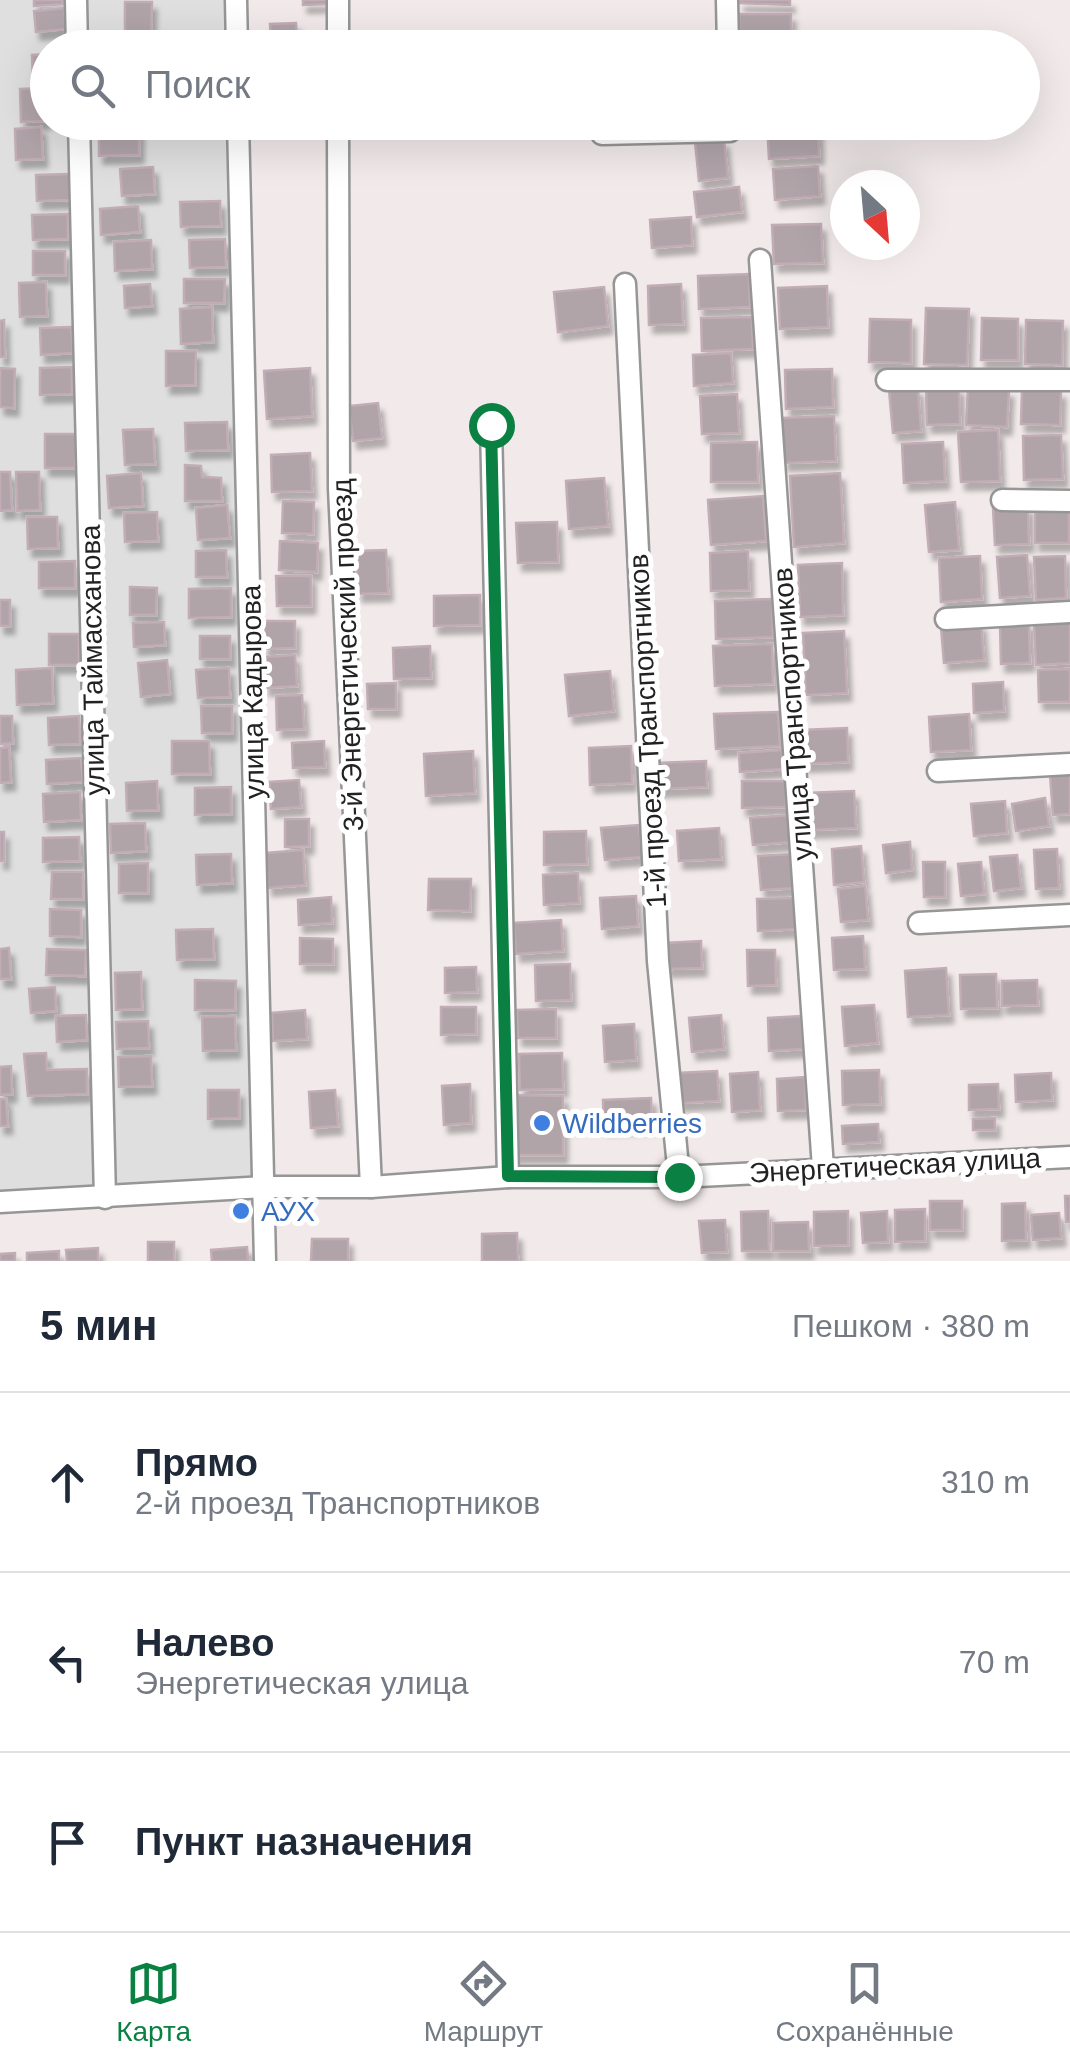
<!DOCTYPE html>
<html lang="ru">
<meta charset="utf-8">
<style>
body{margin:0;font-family:Helvetica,sans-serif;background:#f2f2f3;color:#1f2937}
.compass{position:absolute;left:830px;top:170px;width:90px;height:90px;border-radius:50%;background:#fff;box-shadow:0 10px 40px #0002;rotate:154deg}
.stop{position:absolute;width:30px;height:30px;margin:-22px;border:8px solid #0b8043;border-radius:50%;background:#fff}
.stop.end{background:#0b8043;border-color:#fff;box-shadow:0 2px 10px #0008}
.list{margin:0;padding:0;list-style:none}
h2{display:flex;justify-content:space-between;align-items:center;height:130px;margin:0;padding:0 40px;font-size:42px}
h2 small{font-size:32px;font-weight:400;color:#747a83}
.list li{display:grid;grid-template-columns:65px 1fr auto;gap:30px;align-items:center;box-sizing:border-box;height:180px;padding:0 40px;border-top:2px solid #e0e1e3}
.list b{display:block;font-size:38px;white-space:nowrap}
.list p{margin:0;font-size:32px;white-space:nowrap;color:#747a83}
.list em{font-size:32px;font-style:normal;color:#747a83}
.icon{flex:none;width:55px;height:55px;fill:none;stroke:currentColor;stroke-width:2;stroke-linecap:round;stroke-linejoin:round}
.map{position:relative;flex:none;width:1070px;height:1261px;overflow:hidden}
.search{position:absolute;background:#fff;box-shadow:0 10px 40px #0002;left:30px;right:30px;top:30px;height:110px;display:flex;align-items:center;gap:25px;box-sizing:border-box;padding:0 35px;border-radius:55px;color:#747a83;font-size:38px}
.sheet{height:670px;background:#fff}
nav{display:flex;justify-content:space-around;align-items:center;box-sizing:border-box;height:140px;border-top:2px solid #e0e1e3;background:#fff;font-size:28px;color:#747a83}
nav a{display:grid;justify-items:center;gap:5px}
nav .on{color:#0b8043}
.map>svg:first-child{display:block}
</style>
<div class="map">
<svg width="1070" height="1261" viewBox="0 0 1070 1261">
<defs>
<filter id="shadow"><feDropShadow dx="4.5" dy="8" stdDeviation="2.5" flood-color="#0004"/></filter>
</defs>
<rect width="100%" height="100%" fill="#f1e9ea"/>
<polygon fill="#dfdfdf" points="0,0 246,0 247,47 48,48 48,122 249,123 273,1193 0,1205"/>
<g fill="#b0a4a9" stroke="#c2acb5" stroke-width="2.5" filter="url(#shadow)">
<polygon points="34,0 63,0 63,4 34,6"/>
<polygon points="303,0 328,0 328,4 303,5"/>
<polygon points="740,0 790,0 790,5 740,3"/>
<polygon points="125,2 152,2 151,38 125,38"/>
<polygon points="64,8 66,29 36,32 34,11"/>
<polygon points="739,14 791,14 791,48 740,48"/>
<polygon points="296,23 298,48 250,48 271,44 270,24"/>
<polygon points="48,54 48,82 33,82 32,55"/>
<polygon points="46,88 46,121 21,122 20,89"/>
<polygon points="767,122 818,122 819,156 769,159"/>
<polygon points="41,127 43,159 16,160 15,129"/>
<polygon points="139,129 139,155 99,156 99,130"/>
<polygon points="724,140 728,178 699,181 695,142"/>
<polygon points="818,166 820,196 775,200 773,169"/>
<polygon points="153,167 155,194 122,196 120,169"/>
<polygon points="70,174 71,200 37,201 36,175"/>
<polygon points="739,187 742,212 697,217 694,192"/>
<polygon points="220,201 221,226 181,227 180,202"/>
<polygon points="138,206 140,232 101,235 100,209"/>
<polygon points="68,214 68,239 33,240 32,215"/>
<polygon points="691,217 692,245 652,248 650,220"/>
<polygon points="821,224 823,263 774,264 772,225"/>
<polygon points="225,239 226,267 190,268 189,240"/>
<polygon points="151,240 152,269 115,271 114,242"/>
<rect x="33" y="251" width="32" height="24"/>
<polygon points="749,274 750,307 699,309 698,276"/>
<polygon points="184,279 225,279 224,303 184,303"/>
<polygon points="46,282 47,316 20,317 19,283"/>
<polygon points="150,284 152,306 125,308 124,286"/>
<polygon points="681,284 683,324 649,325 648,286"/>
<polygon points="827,286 828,327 780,329 778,288"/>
<polygon points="604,287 608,326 558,332 554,292"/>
<polygon points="212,307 213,342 181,344 180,309"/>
<polygon points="926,308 969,309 967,365 924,364"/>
<polygon points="752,317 753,349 702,351 701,318"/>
<polygon points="982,318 1018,319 1018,360 981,360"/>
<polygon points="870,319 911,320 911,363 869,362"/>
<polygon points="4,320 5,357 0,357 0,321"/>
<polygon points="1026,320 1063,321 1062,365 1025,364"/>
<polygon points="71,327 73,353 41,355 40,328"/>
<polygon points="166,351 196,351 195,385 166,386"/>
<polygon points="731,353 733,383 694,386 693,355"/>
<polygon points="72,367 72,394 40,395 40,368"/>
<polygon points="0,368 15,369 14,408 0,407"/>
<polygon points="310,368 312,416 267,419 264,371"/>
<polygon points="832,369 833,407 786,409 785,370"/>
<polygon points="959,387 960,424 927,425 926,388"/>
<polygon points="918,388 921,431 893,433 889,390"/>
<polygon points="968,388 1009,390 1007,427 966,425"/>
<polygon points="1022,389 1061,391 1060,425 1021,424"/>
<polygon points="737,394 739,433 702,434 700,396"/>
<polygon points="378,403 382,438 353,441 349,406"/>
<polygon points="834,416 836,461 784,463 782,418"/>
<polygon points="227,422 228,450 186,451 185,423"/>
<polygon points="153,429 155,464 125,465 123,430"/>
<polygon points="998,430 1000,481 961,482 958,432"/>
<polygon points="45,434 76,434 75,468 45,468"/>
<polygon points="1061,435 1063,479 1024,480 1023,436"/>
<polygon points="757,442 758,482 711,482 711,443"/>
<polygon points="943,442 945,481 904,483 902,444"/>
<polygon points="310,453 312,491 272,492 271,455"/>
<polygon points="185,465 201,466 202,477 221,478 222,501 185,501"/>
<polygon points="0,472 10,472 12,510 0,511"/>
<polygon points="16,472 39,472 40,510 17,511"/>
<polygon points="141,473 143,506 109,508 107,476"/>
<polygon points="840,473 844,543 794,547 790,476"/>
<polygon points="604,478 608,526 569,529 566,481"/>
<polygon points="763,496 766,541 711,545 708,500"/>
<polygon points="283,501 314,502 313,534 282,533"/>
<polygon points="955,502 959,550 929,552 925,505"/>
<polygon points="227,505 230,538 198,540 196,508"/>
<polygon points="1028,506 1029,544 995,545 993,507"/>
<rect x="1035" y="506" width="34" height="37"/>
<polygon points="157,512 158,541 125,542 124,513"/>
<polygon points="27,517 57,517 58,548 28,549"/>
<polygon points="557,522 558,562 518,563 516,523"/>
<polygon points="280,541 318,543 317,572 279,570"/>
<polygon points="226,550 227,577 196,577 196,551"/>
<polygon points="386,550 388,593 358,594 356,551"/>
<polygon points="748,551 749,590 711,591 710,553"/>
<polygon points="1027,555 1030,596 1000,598 997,557"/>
<polygon points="980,556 982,599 941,602 939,558"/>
<polygon points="1065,556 1066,598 1036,600 1034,557"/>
<polygon points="75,561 75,588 39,588 39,562"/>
<polygon points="842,563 843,615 800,617 798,565"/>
<polygon points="276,576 311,576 311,606 277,606"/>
<polygon points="130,587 157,588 156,615 130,615"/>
<polygon points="231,588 231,617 189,618 189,589"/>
<polygon points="480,595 480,625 434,626 434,596"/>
<polygon points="772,599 773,637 716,639 715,601"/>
<rect x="0" y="600" width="10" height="26"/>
<polygon points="1070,620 1070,663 1036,665 1034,622"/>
<polygon points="264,621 295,621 295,648 264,649"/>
<polygon points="164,622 165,645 134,647 133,623"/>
<polygon points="1029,622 1030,663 1001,664 1000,623"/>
<polygon points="981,623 984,660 944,663 941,627"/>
<polygon points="844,631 847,693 806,695 803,633"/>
<rect x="49" y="634" width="30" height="31"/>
<rect x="200" y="636" width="30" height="23"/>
<polygon points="772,644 773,684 715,686 713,646"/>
<polygon points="430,646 431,678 394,679 393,648"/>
<polygon points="295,655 297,686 265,688 264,657"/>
<polygon points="167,660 170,694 141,697 138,663"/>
<polygon points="52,668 53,703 17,705 16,670"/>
<polygon points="229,668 230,697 198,698 196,670"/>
<polygon points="1070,669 1070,702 1039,702 1038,670"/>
<polygon points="610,671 614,711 569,716 565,675"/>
<polygon points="1003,682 1004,711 974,713 973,684"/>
<polygon points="396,683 396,709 368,709 367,684"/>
<polygon points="302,695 304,729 277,730 276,696"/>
<polygon points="201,706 232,706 232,733 202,733"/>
<polygon points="778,712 780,746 716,749 714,714"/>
<polygon points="969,714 971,750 931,752 929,717"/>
<polygon points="0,716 12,716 13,743 0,744"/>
<polygon points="79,716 80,744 49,745 48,718"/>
<polygon points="847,728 848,762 804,764 802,730"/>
<polygon points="172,741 209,741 210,774 172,774"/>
<polygon points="324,741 325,767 293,768 292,743"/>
<polygon points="631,746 632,783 590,785 589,748"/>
<polygon points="9,747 11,782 0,783 0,748"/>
<polygon points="782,750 783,769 740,772 739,753"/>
<polygon points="473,751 475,793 426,796 424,754"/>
<polygon points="81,758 83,782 47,784 46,760"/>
<polygon points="706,761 707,787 658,789 657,763"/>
<polygon points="1070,773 1070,814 1053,815 1050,774"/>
<polygon points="299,780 301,807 271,809 269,782"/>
<polygon points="157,781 158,810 127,811 126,783"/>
<polygon points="742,781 786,781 786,807 742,808"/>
<polygon points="231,787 231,814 195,815 195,788"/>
<polygon points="854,791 856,828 808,830 806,793"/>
<polygon points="80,792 81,820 44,822 43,794"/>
<polygon points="1045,798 1049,826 1016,831 1012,804"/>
<polygon points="1005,801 1007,833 974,836 971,804"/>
<polygon points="790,815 792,842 753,845 750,818"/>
<polygon points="285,819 309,819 309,846 285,847"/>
<polygon points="145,823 146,851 111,853 110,824"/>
<polygon points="639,825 642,857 605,860 601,828"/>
<polygon points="719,828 721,859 679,861 677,831"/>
<polygon points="586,831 587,864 544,865 544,832"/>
<rect x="0" y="832" width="4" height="29"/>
<polygon points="79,837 80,861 43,862 43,838"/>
<polygon points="910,842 912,870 886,873 883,845"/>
<polygon points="861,846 864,882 834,885 832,849"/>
<polygon points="1057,849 1059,888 1036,889 1034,850"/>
<polygon points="303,850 305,885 268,888 266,853"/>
<polygon points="231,854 232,883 197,885 196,855"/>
<polygon points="794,854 796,888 761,890 758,856"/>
<polygon points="1017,855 1021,888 994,891 990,857"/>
<polygon points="923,862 945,862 945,897 924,897"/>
<polygon points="981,862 984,894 961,896 958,864"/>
<polygon points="148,863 148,893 119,893 119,864"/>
<polygon points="52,872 83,872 83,899 51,899"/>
<polygon points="578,873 579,903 544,905 543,875"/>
<polygon points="429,879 471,879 470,911 428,910"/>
<polygon points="865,886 868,920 841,922 838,889"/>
<polygon points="636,896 638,926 602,929 600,898"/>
<polygon points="331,897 332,923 299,925 298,900"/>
<polygon points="797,898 798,929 758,931 757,899"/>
<polygon points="50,909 81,910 81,937 50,936"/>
<polygon points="561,920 563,951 516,954 514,923"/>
<polygon points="213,929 214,959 177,960 176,930"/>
<polygon points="863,936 865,969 834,970 832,938"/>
<polygon points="300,938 333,939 333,964 300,964"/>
<polygon points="701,941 702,968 666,969 665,943"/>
<polygon points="9,948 11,979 0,979 0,949"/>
<polygon points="47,949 86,950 85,976 46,975"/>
<polygon points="747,950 775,950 776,985 748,986"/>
<polygon points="570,964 571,1000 536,1001 535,965"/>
<polygon points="476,967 477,992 445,993 445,968"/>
<polygon points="946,968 949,1015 908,1017 905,971"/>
<polygon points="141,972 142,1009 116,1010 115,973"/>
<polygon points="996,974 997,1008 961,1009 960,975"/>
<polygon points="195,980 236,981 235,1010 195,1010"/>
<polygon points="1037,980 1038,1005 1002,1006 1002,981"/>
<polygon points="55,987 56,1011 31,1013 29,989"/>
<polygon points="874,1005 878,1043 845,1046 842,1007"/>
<polygon points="441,1007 476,1007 476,1034 441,1035"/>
<polygon points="556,1009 556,1038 518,1038 517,1010"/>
<polygon points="305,1010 307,1039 273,1041 272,1013"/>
<polygon points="86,1015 87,1040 57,1042 56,1016"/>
<polygon points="721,1015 724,1049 692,1052 689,1018"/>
<polygon points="235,1016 236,1050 203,1051 202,1017"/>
<polygon points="801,1016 803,1049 769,1051 768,1018"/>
<polygon points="148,1021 149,1048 117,1049 116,1022"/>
<polygon points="634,1024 636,1060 605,1062 603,1026"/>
<polygon points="46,1053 47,1070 87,1069 87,1094 28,1096 24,1054"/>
<polygon points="562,1053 563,1089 520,1090 519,1054"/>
<polygon points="151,1056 152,1086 119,1087 118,1057"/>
<polygon points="11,1066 12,1094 0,1095 0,1067"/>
<polygon points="879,1070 880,1104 843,1105 842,1071"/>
<polygon points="717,1071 719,1101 679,1103 677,1073"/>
<polygon points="758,1072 760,1110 732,1112 730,1074"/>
<polygon points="1051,1073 1052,1100 1016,1102 1015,1075"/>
<polygon points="805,1077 806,1110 778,1111 777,1079"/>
<polygon points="470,1084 471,1123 444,1125 442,1086"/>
<polygon points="998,1084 999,1109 969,1110 969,1085"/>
<polygon points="208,1090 239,1090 239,1118 208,1119"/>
<polygon points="335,1090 338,1126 311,1128 309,1092"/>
<polygon points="512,1095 563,1096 563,1155 512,1155"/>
<polygon points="651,1098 652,1125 604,1127 603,1100"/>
<polygon points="0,1099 6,1099 8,1126 0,1126"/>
<polygon points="995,1118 995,1130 973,1130 973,1119"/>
<polygon points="878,1124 879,1142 843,1144 842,1126"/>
<polygon points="1065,1196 1070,1196 1070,1222 1066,1222"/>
<rect x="930" y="1201" width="32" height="29"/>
<polygon points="1025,1203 1026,1240 1002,1241 1002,1204"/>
<polygon points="925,1209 925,1241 895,1242 895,1210"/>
<polygon points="768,1211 769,1251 742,1251 741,1212"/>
<polygon points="848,1211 848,1245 814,1246 814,1212"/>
<polygon points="887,1211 888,1242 863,1243 861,1213"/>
<polygon points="1059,1213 1061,1238 1033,1240 1031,1215"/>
<polygon points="725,1220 727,1252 702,1253 699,1221"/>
<polygon points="808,1222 809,1251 773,1251 773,1223"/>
<polygon points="517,1233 518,1261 482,1261 482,1234"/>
<polygon points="312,1239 348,1239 348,1261 311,1261"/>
<rect x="148" y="1242" width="26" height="19"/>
<polygon points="247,1247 248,1261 212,1261 211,1250"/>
<polygon points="98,1248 98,1261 67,1261 66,1250"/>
<polygon points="59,1251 59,1261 27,1261 27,1253"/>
<polygon points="15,1253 15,1261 0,1261 0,1254"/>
</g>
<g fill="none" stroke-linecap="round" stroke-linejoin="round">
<g stroke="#969696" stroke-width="25">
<g id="minor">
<polyline points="76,0 77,48"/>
<polyline points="236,0 237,48"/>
<polyline points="338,0 338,48"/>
<polyline points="727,0 728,48"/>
<polyline points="79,122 105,1198"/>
<polyline points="238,122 265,1261"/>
<polyline points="338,122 339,488 371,1187"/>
<polyline points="602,134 730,131 730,122"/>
<polyline points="760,260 823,1168"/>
<polyline points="625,284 658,961 679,1177"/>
<polyline points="887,380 1070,380"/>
<polyline points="491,425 508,1177"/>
<polyline points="1002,500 1070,501"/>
<polyline points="946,619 1070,612"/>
<polyline points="938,771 1070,764"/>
<polyline points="919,923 1070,915"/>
<polyline points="0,1202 263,1187 371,1187 508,1177 679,1177 1070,1157"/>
</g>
</g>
<use href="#minor" stroke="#fff" stroke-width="20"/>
</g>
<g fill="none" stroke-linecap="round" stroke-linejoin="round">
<polyline stroke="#0b8043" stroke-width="12" points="491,425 508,1176 679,1177"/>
</g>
<g fill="#3f7fe0" stroke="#fff" stroke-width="4">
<circle cx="542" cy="1123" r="10"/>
<circle cx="241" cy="1211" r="10"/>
</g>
<g text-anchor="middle" stroke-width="10" stroke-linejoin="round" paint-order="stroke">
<g font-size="28" fill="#222" stroke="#fff">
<text transform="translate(347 655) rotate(-92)" y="10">3-й Энергетический проезд</text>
<text transform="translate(92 660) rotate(-91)" y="10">улица Таймасханова</text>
<text transform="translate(252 692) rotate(-91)" y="10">улица Кадырова</text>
<text transform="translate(792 714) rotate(-94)" y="10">улица Транспортников</text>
<text transform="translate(647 731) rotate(-93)" y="10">1-й проезд Транспортников</text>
<text transform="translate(895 1165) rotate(-3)" y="10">Энергетическая улица</text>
</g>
<g font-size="28" fill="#366cbe" stroke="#fff" text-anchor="start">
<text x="562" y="1133">Wildberries</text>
<text x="261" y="1221">АУХ</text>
</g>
</g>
</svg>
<svg class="compass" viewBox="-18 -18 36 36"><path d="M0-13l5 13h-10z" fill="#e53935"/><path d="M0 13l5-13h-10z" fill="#747a83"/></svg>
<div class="stop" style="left:491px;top:425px"></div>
<div class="stop end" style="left:679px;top:1177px"></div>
<div class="search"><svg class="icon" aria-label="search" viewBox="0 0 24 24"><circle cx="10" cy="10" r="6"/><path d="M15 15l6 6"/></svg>Поиск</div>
</div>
<section class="sheet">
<h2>5 мин<small>Пешком · 380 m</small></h2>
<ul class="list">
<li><svg class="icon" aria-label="ahead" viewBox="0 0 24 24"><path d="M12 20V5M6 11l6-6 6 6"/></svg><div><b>Прямо</b><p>2-й проезд Транспортников</p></div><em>310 m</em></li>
<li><svg class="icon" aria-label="left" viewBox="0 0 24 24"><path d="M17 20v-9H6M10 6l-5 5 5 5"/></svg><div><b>Налево</b><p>Энергетическая улица</p></div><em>70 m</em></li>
<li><svg class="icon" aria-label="arrive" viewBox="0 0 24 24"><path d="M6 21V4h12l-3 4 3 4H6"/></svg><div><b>Пункт назначения</b></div></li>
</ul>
</section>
<nav>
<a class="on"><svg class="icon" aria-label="map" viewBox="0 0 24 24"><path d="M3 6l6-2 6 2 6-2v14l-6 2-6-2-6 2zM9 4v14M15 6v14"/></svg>Карта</a>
<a><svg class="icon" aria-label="directions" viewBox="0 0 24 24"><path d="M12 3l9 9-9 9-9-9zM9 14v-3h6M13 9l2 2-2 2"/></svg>Маршрут</a>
<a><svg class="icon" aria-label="saved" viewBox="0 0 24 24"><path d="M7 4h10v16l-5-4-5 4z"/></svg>Сохранённые</a>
</nav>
